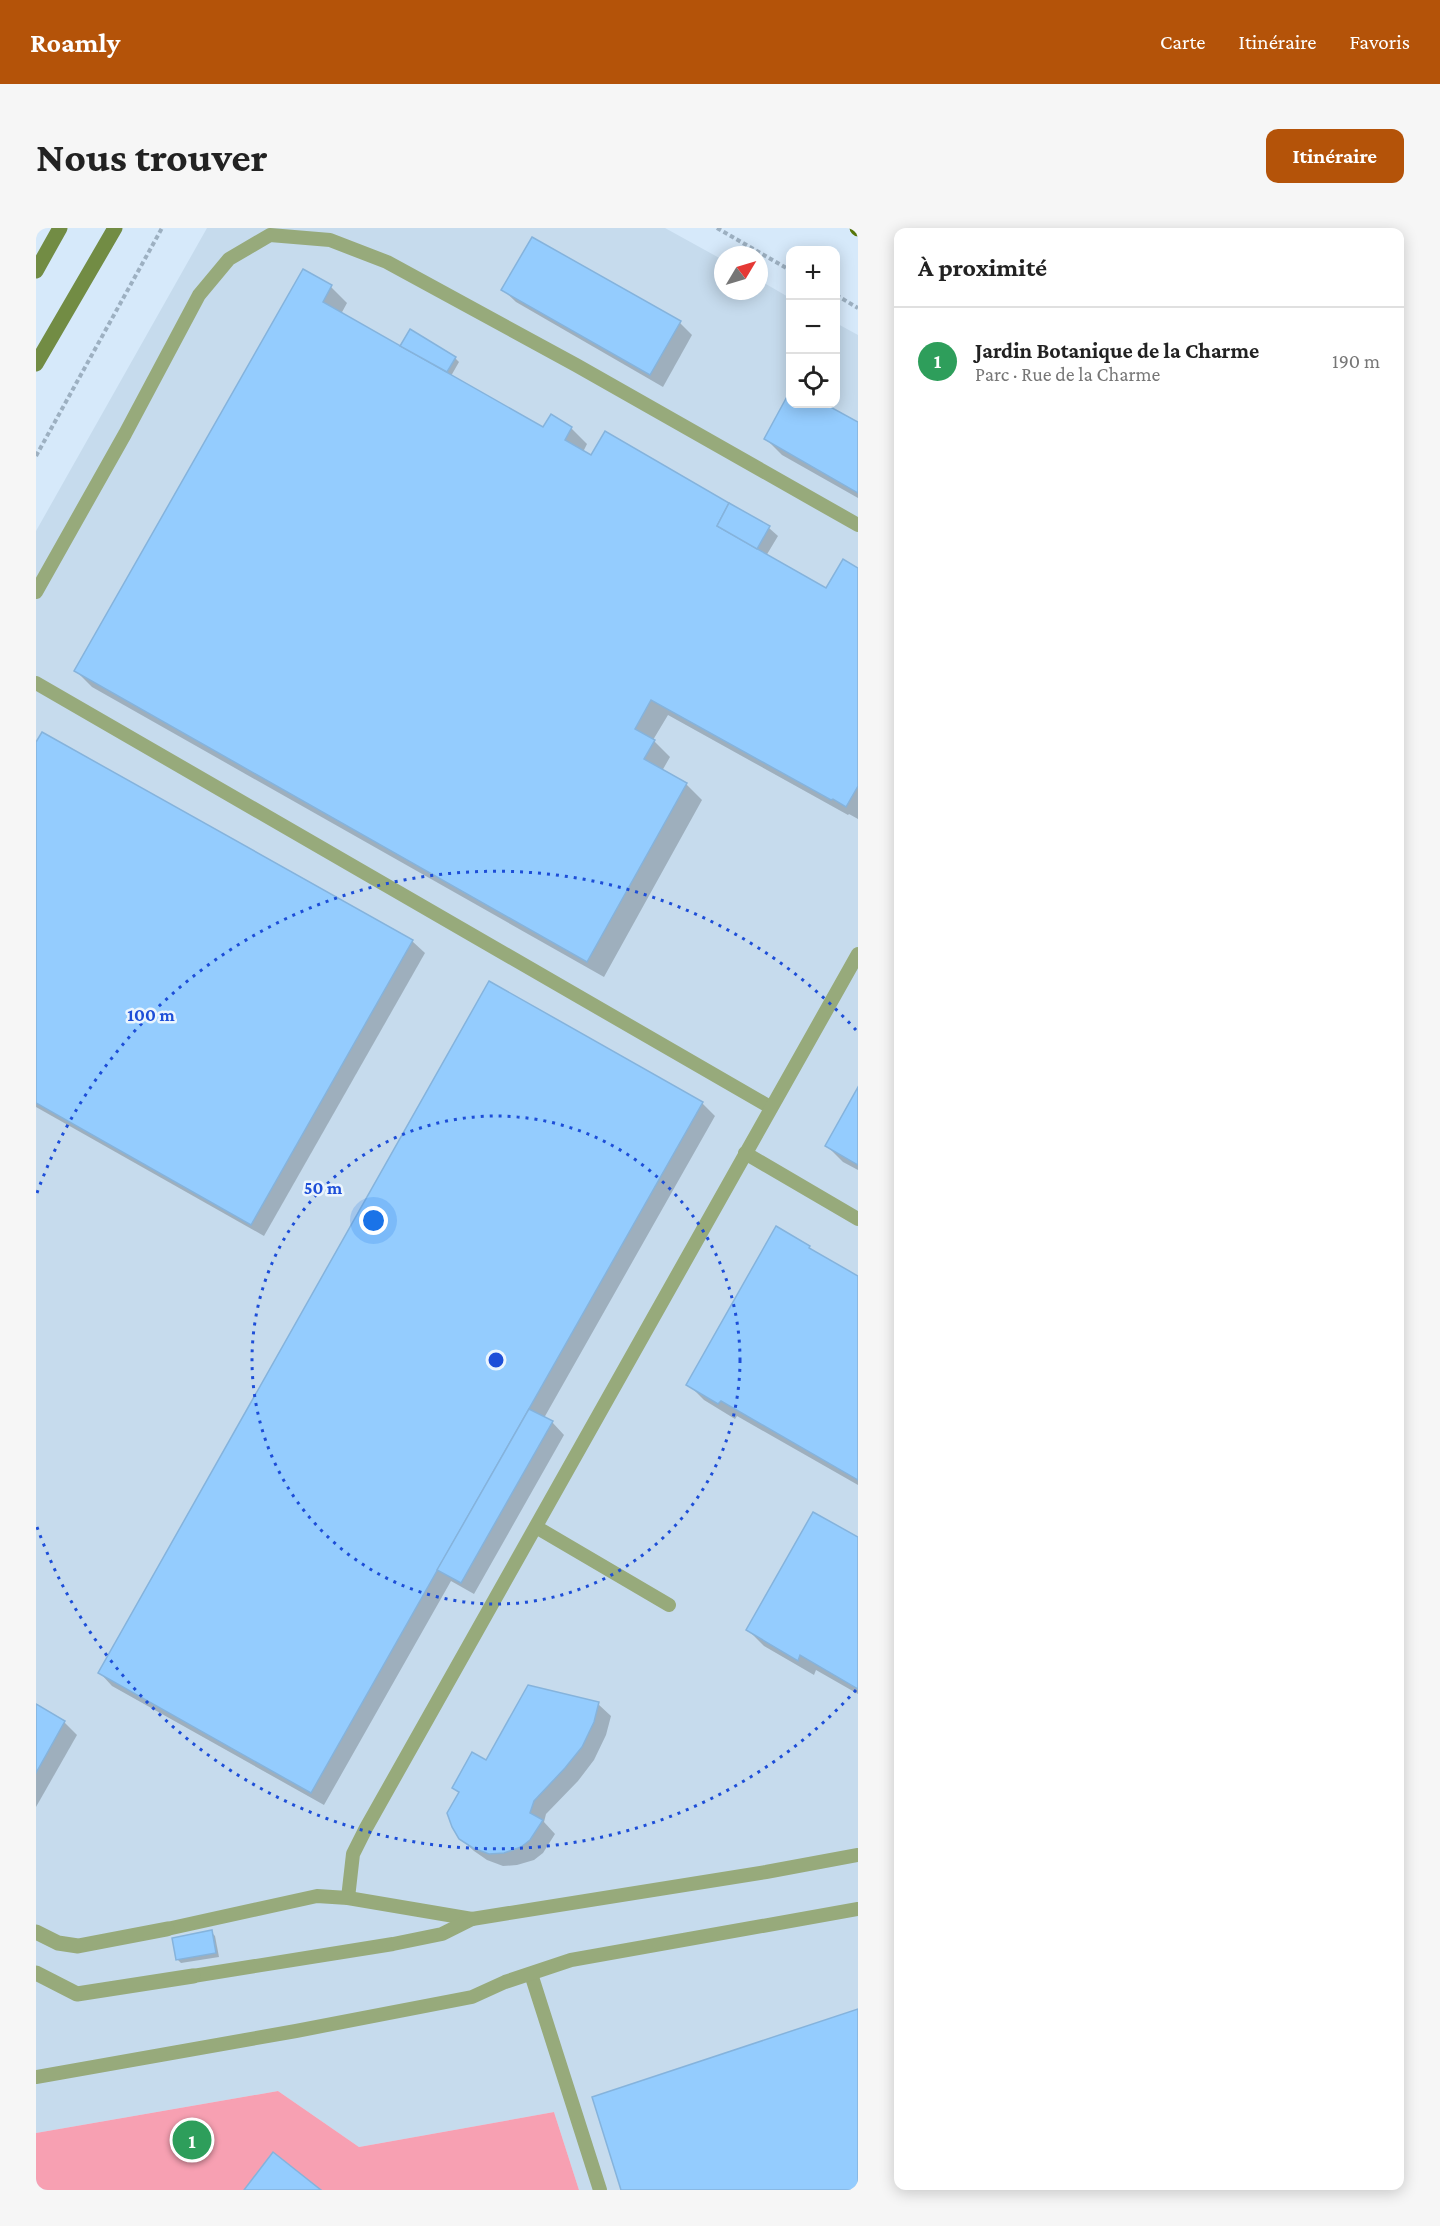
<!DOCTYPE html>
<html lang="fr">
<meta charset="utf-8">
<style>
body{margin:0;font-family:"Crimson Pro",serif;background:#f6f6f6;color:#222}
.controls{position:absolute;right:18px;top:18px;display:grid;overflow:hidden;border-radius:12px;box-shadow:0 3px 15px #0003}
.controls button{width:54px;height:54px;display:grid;place-items:center;padding:0;border:0;border-bottom:2px solid #e0e0e0;background:#fff;color:#222;font:30px sans-serif}
.compass{position:absolute;left:678px;top:18px;width:54px;height:54px;border-radius:50%;background:#fff;box-shadow:0 3px 15px #0003;rotate:52deg}
.you{position:absolute;left:338px;top:993px;width:21px;height:21px;margin:-15px;border:4px solid #fff;border-radius:50%;background:#1a73e8;box-shadow:0 0 0 9px #1a73e833}
.badge{display:grid;place-items:center;width:39px;height:39px;border-radius:50%;background:#b45309;color:#fff;font-size:20px;font-weight:700}
.pin{position:absolute;translate:-50% -50%;border:3px solid #fff;box-shadow:0 2px 6px #0006}
.list{margin:0;padding:0;list-style:none}
h2{display:flex;justify-content:space-between;align-items:center;height:78px;margin:0;padding:0 24px;font-size:26px}
h2 small{font-size:20px;font-weight:400;color:#767676}
.list li{display:grid;grid-template-columns:39px 1fr auto;gap:18px;align-items:center;box-sizing:border-box;height:108px;padding:0 24px;border-top:2px solid #e0e0e0}
.list b{display:block;font-size:22px;white-space:nowrap}
.list p{margin:0;font-size:20px;white-space:nowrap;color:#767676}
.list em{font-size:20px;font-style:normal;color:#767676}
.icon{flex:none;width:33px;height:33px;fill:none;stroke:currentColor;stroke-width:2;stroke-linecap:round;stroke-linejoin:round}
.map{position:relative;flex:none;width:822px;height:1962px;overflow:hidden;border-radius:12px}
header{display:flex;align-items:center;gap:36px;box-sizing:border-box;height:84px;padding:0 30px;background:#b45309;color:#fff}
header strong{font-size:28px}
nav{display:flex;gap:33px;margin-inline-start:auto;font-size:21px}
.intro{display:flex;align-items:center;justify-content:space-between;box-sizing:border-box;height:144px;padding:0 36px}
h1{margin:0;font-size:42px}
.button{padding:15px 27px;border-radius:12px;background:#b45309;color:#fff;font-size:21px;font-weight:700}
main{display:flex;gap:36px;padding:0 36px}
aside{flex:1;background:#fff;border-radius:12px;box-shadow:0 3px 15px #0003}
.map>svg:first-child{display:block}
</style>
<header>
<strong>Roamly</strong>
<nav><a>Carte</a><a>Itinéraire</a><a>Favoris</a></nav>
</header>
<div class="intro"><h1>Nous trouver</h1><a class="button">Itinéraire</a></div>
<main>
<div class="map">
<svg width="822" height="1962" viewBox="0 0 822 1962">
<rect width="100%" height="100%" fill="#d6e9fa"/>
<polygon fill="#c6dbed" points="171,0 629,0 687,32 687,63 723,63 723,52 754,70 754,176 800,176 800,95 822,107 822,1962 543,1962 518,1884 323,1919 242,1863 0,1905 0,303"/>
<polygon fill="#f7a0b2" points="242,1863 323,1919 518,1884 543,1962 0,1962 0,1905"/>
<g fill="#0003">
<polygon points="295,59 311,75 305,86 365,120 419,130 423,134 415,148 508,201 535,200 551,216 547,224 695,278 733,300 742,308 730,328 791,362 822,342 822,591 813,586 812,587 632,487 617,512 634,529 626,543 650,556 666,572 568,749 56,459 40,443"/>
<polygon points="467,62 644,95 656,107 627,159 480,74"/>
<polygon points="754,166 754,176 786,176 822,196 822,270 746,227 730,211"/>
<polygon points="0,517 376,713 389,725 228,1008 0,879"/>
<polygon points="454,755 666,875 679,888 508,1190 516,1194 528,1207 438,1366 415,1353 288,1577 76,1458 64,1445"/>
<polygon points="822,862 822,942 807,934 791,918"/>
<polygon points="773,1020 779,1026 822,1050 822,1257 701,1188 699,1191 668,1172 652,1156"/>
<polygon points="822,1311 822,1466 780,1442 778,1447 728,1418 712,1402"/>
<polygon points="562,1476 575,1488 570,1507 558,1532 542,1553 510,1586 508,1594 519,1606 507,1625 498,1632 481,1637 467,1638 451,1632 438,1623 424,1610 424,1566 417,1560 451,1534"/>
<polygon points="0,1478 28,1494 41,1507 0,1579"/>
<polygon points="175,1704 179,1708 183,1729 145,1735 141,1731"/>
</g>
<g fill="#94ccfe" stroke="#85b3dc" stroke-width="1.5">
<polygon points="496,9 645,93 614,147 465,62"/>
<polygon points="267,41 296,57 287,74 507,199 515,186 536,199 529,212 555,227 569,203 693,275 681,298 790,360 807,331 822,340 822,558 810,579 797,571 795,572 615,472 599,501 619,512 608,531 651,555 551,734 38,443"/>
<polygon points="374,101 420,129 411,144 364,118"/>
<polygon points="754,163 754,176 789,176 822,194 822,265 728,211"/>
<polygon points="693,275 734,298 721,321 681,298"/>
<polygon points="6,504 377,712 215,997 0,875 0,514"/>
<polygon points="453,753 667,874 275,1565 62,1445"/>
<polygon points="822,859 822,937 789,918"/>
<polygon points="740,998 774,1018 773,1020 822,1048 822,1252 685,1173 682,1176 650,1157"/>
<polygon points="493,1181 517,1193 425,1355 401,1342"/>
<polygon points="777,1284 822,1309 822,1461 764,1427 762,1433 710,1402"/>
<polygon points="492,1457 563,1474 558,1494 546,1519 529,1540 498,1573 494,1585 507,1592 494,1612 485,1619 468,1625 453,1626 437,1620 423,1611 416,1599 411,1585 423,1564 416,1560 436,1524 450,1532"/>
<polygon points="0,1476 29,1493 0,1545"/>
<polygon points="176,1702 180,1725 140,1732 136,1710"/>
<polygon points="822,1781 822,1962 585,1962 556,1869"/>
<polygon points="237,1924 285,1962 208,1962"/>
</g>
<g fill="none" stroke-linecap="round" stroke-linejoin="round">
<g stroke="#9db0c1" stroke-width="4" stroke-dasharray="4.5 3" stroke-linecap="butt">
<polyline points="681,0 754,42"/>
<polyline points="800,67 822,80"/>
<polyline points="0,228 126,0"/>
</g>
<g stroke="#97aa7b" stroke-width="14">
<polyline points="0,364 89,206 163,67 193,31 234,7 294,12 351,34 540,137 822,297"/>
<polyline points="0,455 734,879"/>
<polyline points="709,925 822,991"/>
<polyline points="500,1299 633,1377"/>
<polyline points="312,1670 317,1626 330,1600 822,726"/>
<polyline points="131,1701 281,1668 312,1670 436,1691 730,1644 822,1627"/>
<polyline points="495,1746 564,1962"/>
<polyline points="157,1748 357,1716 406,1706 436,1691"/>
<polyline points="0,1849 260,1803 436,1769 469,1754 535,1732 822,1681"/>
</g>
<g stroke="#97aa7b" stroke-width="15">
<polyline points="0,1704 22,1715 42,1718 131,1701"/>
<polyline points="0,1745 41,1766 157,1748"/>
</g>
<g stroke="#728c44" stroke-width="15">
<polyline points="0,43 24,0"/>
<polyline points="0,136 79,0"/>
</g>
<polyline stroke="#577609" stroke-width="15" points="821,0 822,1"/>
</g>
<g fill="none" stroke="#1d4ed8" stroke-width="3" stroke-dasharray="3 6">
<circle cx="460" cy="1132" r="244"/>
<path d="M820 1462A488 488 0 0 1 1 1299M1 965A488 488 0 0 1 820 802"/>
</g>
<circle cx="460" cy="1132" r="9" fill="#1d4ed8" stroke="#ebf5fd" stroke-width="3"/>
<g font-size="18" text-anchor="middle" font-weight="bold" fill="#1d4ed8" stroke="#ebf5fd" stroke-width="5" stroke-linejoin="round" paint-order="stroke">
<text x="115" y="793">100 m</text>
<text x="287" y="966">50 m</text>
</g>
</svg>
<div class="controls">
<button>+</button>
<button>−</button>
<button><svg class="icon" aria-label="locate" viewBox="0 0 24 24"><circle cx="12" cy="12" r="6"/><path d="M12 2v4M12 18v4M2 12h4M18 12h4"/></svg></button>
</div>
<svg class="compass" viewBox="-18 -18 36 36"><path d="M0-13l5 13h-10z" fill="#e53935"/><path d="M0 13l5-13h-10z" fill="#767676"/></svg>
<div class="you"></div>
<div class="pin badge" style="left:156px;top:1912px;background:#2e9e5b">1</div>
</div>
<aside>
<h2>À proximité<small></small></h2>
<ul class="list">
<li><span class="badge" style="background:#2e9e5b">1</span><div><b>Jardin Botanique de la Charme</b><p>Parc · Rue de la Charme</p></div><em>190 m</em></li>
</ul>
</aside>
</main>
